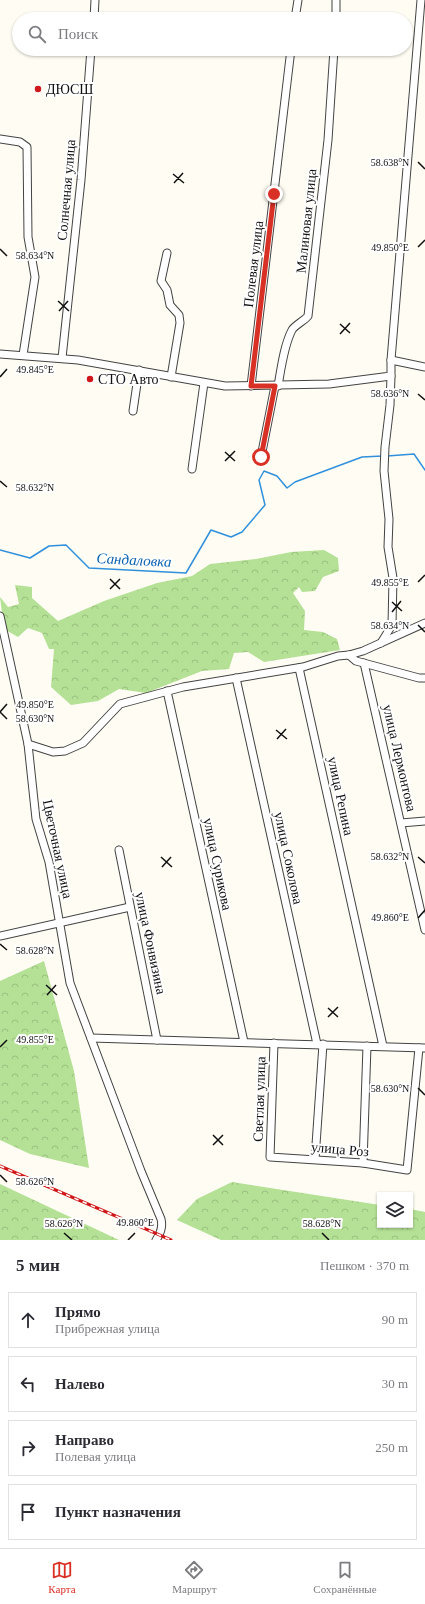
<!DOCTYPE html>
<html lang="ru">
<meta charset="utf-8">
<style>
body{margin:0;font-family:Georgia,serif;background:#f7f7f7;color:#2b2b33}
.controls{position:absolute;right:12px;bottom:12px;display:grid;overflow:hidden;border-radius:0px;box-shadow:0 1px 3px #0004}
.controls button{width:36px;height:36px;display:grid;place-items:center;padding:0;border:0;border-bottom:1px solid #e1e1e2;background:#fff;color:#2b2b33;font:20px sans-serif}
.stop{position:absolute;width:12px;height:12px;margin:-9px;border:3px solid #d93025;border-radius:50%;background:#fff}
.stop.end{background:#d93025;border-color:#fff;box-shadow:0 1px 4px #0008}
.list{margin:0;padding:0;list-style:none}
h2{display:flex;justify-content:space-between;align-items:center;height:52px;margin:0;padding:0 16px;font-size:17px}
h2 small{font-size:13px;font-weight:400;color:#7c7c81}
.list li{display:grid;grid-template-columns:26px 1fr auto;gap:12px;align-items:center;box-sizing:border-box;height:56px;margin:0 8px 8px;padding:0 8px;border:1px solid #e1e1e2;border-radius:0px}
.list b{display:block;font-size:15px;white-space:nowrap}
.list p{margin:0;font-size:13px;white-space:nowrap;color:#7c7c81}
.list em{font-size:13px;font-style:normal;color:#7c7c81}
.icon{flex:none;width:22px;height:22px;fill:none;stroke:currentColor;stroke-width:2;stroke-linecap:round;stroke-linejoin:round}
.map{position:relative;flex:none;width:425px;height:1240px;overflow:hidden}
.search{position:absolute;background:#fff;box-shadow:0 1px 3px #0004;left:12px;right:12px;top:12px;height:44px;display:flex;align-items:center;gap:10px;box-sizing:border-box;padding:0 14px;border-radius:22px;color:#7c7c81;font-size:15px}
.sheet{height:308px;background:#fff}
nav{display:flex;justify-content:space-around;align-items:center;box-sizing:border-box;height:56px;border-top:1px solid #e1e1e2;background:#fff;font-size:11px;color:#7c7c81}
nav a{display:grid;justify-items:center;gap:2px}
nav .on{color:#d93025}
.map>svg:first-child{display:block}
</style>
<div class="map">
<svg width="425" height="1240" viewBox="0 0 425 1240">
<defs>
<pattern id="forest-crowns" width="20" height="18" patternUnits="userSpaceOnUse"><rect width="20" height="18" fill="#b4e195"/><path d="M2 6a3 3 0 1 1 6 0M12 15a3 3 0 1 1 6 0" fill="none" stroke="#9ac07f"/></pattern>
</defs>
<rect width="100%" height="100%" fill="#fffdf3"/>
<g fill="url(#forest-crowns)">
<polygon points="324,550 338,558 339,571 323,577 315,591 302,592 299,587 293,593 305,611 304,630 323,632 337,639 340,650 264,662 248,652 234,653 229,669 202,671 146,693 119,689 98,701 71,705 51,687 54,649 49,649 42,633 28,628 18,637 4,629 0,597 8,607 19,604 15,585 32,587 32,598 58,621 104,601 157,583 192,576 210,564 256,559 291,552"/>
<polygon points="44,961 74,1071 89,1168 30,1154 0,1140 0,981"/>
<polygon points="232,1182 380,1205 380,1225 410,1225 410,1209 425,1212 425,1240 221,1240 177,1220 197,1199"/>
<polygon points="0,1184 119,1240 0,1240"/>
</g>
<g fill="none" stroke-linecap="round" stroke-linejoin="round">
<g stroke="#3090dc" stroke-width="1.5">
<polyline points="387,456 414,454 425,470"/>
<polyline points="0,550 30,558 49,546 66,545 89,568 186,573 211,530 231,537 242,532 265,505 259,480 264,471 277,476 287,488 295,482 362,457 383,456"/>
</g>
<g stroke="#434343" stroke-width="9">
<g id="minor">
<polyline points="336,0 336,19"/>
<polyline points="94,19 95,0"/>
<polyline points="295,19 298,0"/>
<polyline points="0,139 20,142 27,147 28,237 35,277 23,355"/>
<polyline points="167,253 161,281 167,290 170,305 179,315 180,323 171,377"/>
<polyline points="0,354 78,360 225,386 329,384 391,376 391,360 421,0"/>
<polyline points="62,358 81,180 91,49"/>
<polyline points="391,360 425,367"/>
<polyline points="251,386 291,49"/>
<path d="M 278,386 C 281,369 284,345 292,330 C 295,325 304,321 308,316 L 328,140 L 334,49"/>
<polyline points="133,411 139,370"/>
<polyline points="261,457 275,386"/>
<polyline points="192,469 204,383"/>
<path d="M 0,616 L 28,744 L 36,819 L 49,862 L 70,983 L 141,1171 L 161,1219 C 163,1227 161,1233 156,1240"/>
<polyline points="381,643 392,625 393,578 388,547 389,519 384,471 385,447 390,405 391,376"/>
<polyline points="349,655 356,661 419,678 425,678"/>
<polyline points="364,663 425,930"/>
<polyline points="299,668 383,1046"/>
<polyline points="236,678 317,1044"/>
<polyline points="167,691 244,1042"/>
<polyline points="28,744 53,752 65,751 83,743 120,704 183,687 303,667 338,656 349,655 363,651 425,623"/>
<polyline points="401,823 425,821"/>
<polyline points="119,850 157,1040"/>
<polyline points="0,936 130,907"/>
<polyline points="91,1038 425,1048"/>
<polyline points="274,1043 270,1157 363,1163 407,1170 419,1048"/>
<polyline points="315,1159 323,1044"/>
<polyline points="363,1163 367,1046"/>
</g>
</g>
<use href="#minor" stroke="#fff" stroke-width="7"/>
<g stroke="#d01719" stroke-width="3">
<polyline id="rail" points="0,1166 171,1240"/>
</g>
<use href="#rail" stroke="#fff" stroke-width="1.5" stroke-dasharray="4.5" stroke-linecap="butt"/>
</g>
<g fill="none" stroke-linecap="round" stroke-linejoin="round">
<polyline stroke="#d93025" stroke-width="5" points="261,457 275,386 251,386 274,194"/>
</g>
<path fill="none" stroke="#101010" stroke-width="1.5" d="M 418,162 L 425,169M 173,174 L 184,183M 174,183 L 183,173M 418,247 L 425,240M 0,249 L 7,256M 58,301 L 69,311M 59,311 L 68,301M 340,324 L 350,333M 340,334 L 350,323M 0,377 L 7,369M 418,394 L 425,400M 225,452 L 235,461M 225,461 L 235,451M 0,481 L 7,487M 110,579 L 120,589M 418,582 L 425,575M 110,589 L 120,579M 392,602 L 402,611M 392,612 L 401,601M 418,625 L 425,632M 0,712 L 7,704M 0,712 L 7,719M 276,730 L 287,739M 277,739 L 286,729M 161,857 L 172,867M 418,857 L 425,863M 162,867 L 171,857M 418,918 L 425,910M 0,944 L 7,950M 46,985 L 57,995M 47,995 L 56,985M 328,1008 L 338,1017M 328,1017 L 338,1007M 0,1047 L 7,1040M 418,1088 L 425,1095M 213,1135 L 223,1145M 213,1145 L 223,1135M 0,1175 L 7,1182M 64,1233 L 72,1240M 322,1233 L 329,1240M 128,1240 L 135,1233"/>
<g fill="#d01719" stroke="#fff" stroke-width="1.5">
<circle cx="38" cy="89" r="4"/>
<circle cx="90" cy="379" r="4"/>
</g>
<g text-anchor="middle" stroke-width="4" stroke-linejoin="round" paint-order="stroke">
<g font-size="14" fill="#101010" stroke="#fff" text-anchor="start">
<text x="46" y="94">ДЮСШ</text>
<text x="98" y="384">СТО Авто</text>
</g>
<g font-size="14" fill="#101010" stroke="#fff">
<text transform="translate(66 190) rotate(-85)" y="5">Солнечная улица</text>
<text transform="translate(306 221) rotate(-84)" y="5">Малиновая улица</text>
<text transform="translate(253 264) rotate(-83)" y="5">Полевая улица</text>
<text transform="translate(400 758) rotate(77)" y="5">улица Лермонтова</text>
<text transform="translate(341 796) rotate(78)" y="5">улица Репина</text>
<text transform="translate(58 849) rotate(78)" y="5">Цветочная улица</text>
<text transform="translate(289 858) rotate(78)" y="5">улица Соколова</text>
<text transform="translate(218 864) rotate(78)" y="5">улица Сурикова</text>
<text transform="translate(151 943) rotate(78)" y="5">улица Фонвизина</text>
<text transform="translate(259 1099) rotate(-88)" y="5">Светлая улица</text>
<text transform="translate(340 1149) rotate(5)" y="5">улица Роз</text>
</g>
<g font-size="15" font-style="italic" fill="#0a61b1" stroke="#fff">
<text transform="translate(134 560) rotate(3)" y="5">Сандаловка</text>
</g>
</g>
<g font-size="10" text-anchor="middle" fill="#101010" stroke="#fff" stroke-width="4" stroke-linejoin="round" paint-order="stroke">
<text x="390" y="166">58.638°N</text>
<text x="390" y="251">49.850°E</text>
<text x="35" y="259">58.634°N</text>
<text x="35" y="373">49.845°E</text>
<text x="390" y="397">58.636°N</text>
<text x="35" y="491">58.632°N</text>
<text x="390" y="586">49.855°E</text>
<text x="390" y="629">58.634°N</text>
<text x="35" y="708">49.850°E</text>
<text x="35" y="722">58.630°N</text>
<text x="390" y="860">58.632°N</text>
<text x="390" y="921">49.860°E</text>
<text x="35" y="954">58.628°N</text>
<text x="35" y="1043">49.855°E</text>
<text x="390" y="1092">58.630°N</text>
<text x="35" y="1185">58.626°N</text>
<text x="135" y="1226">49.860°E</text>
<text x="64" y="1227">58.626°N</text>
<text x="322" y="1227">58.628°N</text>
</g>
</svg>
<div class="controls">
<button><svg class="icon" aria-label="layers" viewBox="0 0 24 24"><path d="M12 4l9 5-9 5-9-5zM3 14l9 5 9-5"/></svg></button>
</div>
<div class="stop" style="left:261px;top:457px"></div>
<div class="stop end" style="left:274px;top:194px"></div>
<div class="search"><svg class="icon" aria-label="search" viewBox="0 0 24 24"><circle cx="10" cy="10" r="6"/><path d="M15 15l6 6"/></svg>Поиск</div>
</div>
<section class="sheet">
<h2>5 мин<small>Пешком · 370 m</small></h2>
<ul class="list">
<li><svg class="icon" aria-label="ahead" viewBox="0 0 24 24"><path d="M12 20V5M6 11l6-6 6 6"/></svg><div><b>Прямо</b><p>Прибрежная улица</p></div><em>90 m</em></li>
<li><svg class="icon" aria-label="left" viewBox="0 0 24 24"><path d="M17 20v-9H6M10 6l-5 5 5 5"/></svg><div><b>Налево</b></div><em>30 m</em></li>
<li><svg class="icon" aria-label="right" viewBox="0 0 24 24"><path d="M7 20v-9h11M14 6l5 5-5 5"/></svg><div><b>Направо</b><p>Полевая улица</p></div><em>250 m</em></li>
<li><svg class="icon" aria-label="arrive" viewBox="0 0 24 24"><path d="M6 21V4h12l-3 4 3 4H6"/></svg><div><b>Пункт назначения</b></div></li>
</ul>
</section>
<nav>
<a class="on"><svg class="icon" aria-label="map" viewBox="0 0 24 24"><path d="M3 6l6-2 6 2 6-2v14l-6 2-6-2-6 2zM9 4v14M15 6v14"/></svg>Карта</a>
<a><svg class="icon" aria-label="directions" viewBox="0 0 24 24"><path d="M12 3l9 9-9 9-9-9zM9 14v-3h6M13 9l2 2-2 2"/></svg>Маршрут</a>
<a><svg class="icon" aria-label="saved" viewBox="0 0 24 24"><path d="M7 4h10v16l-5-4-5 4z"/></svg>Сохранённые</a>
</nav>
